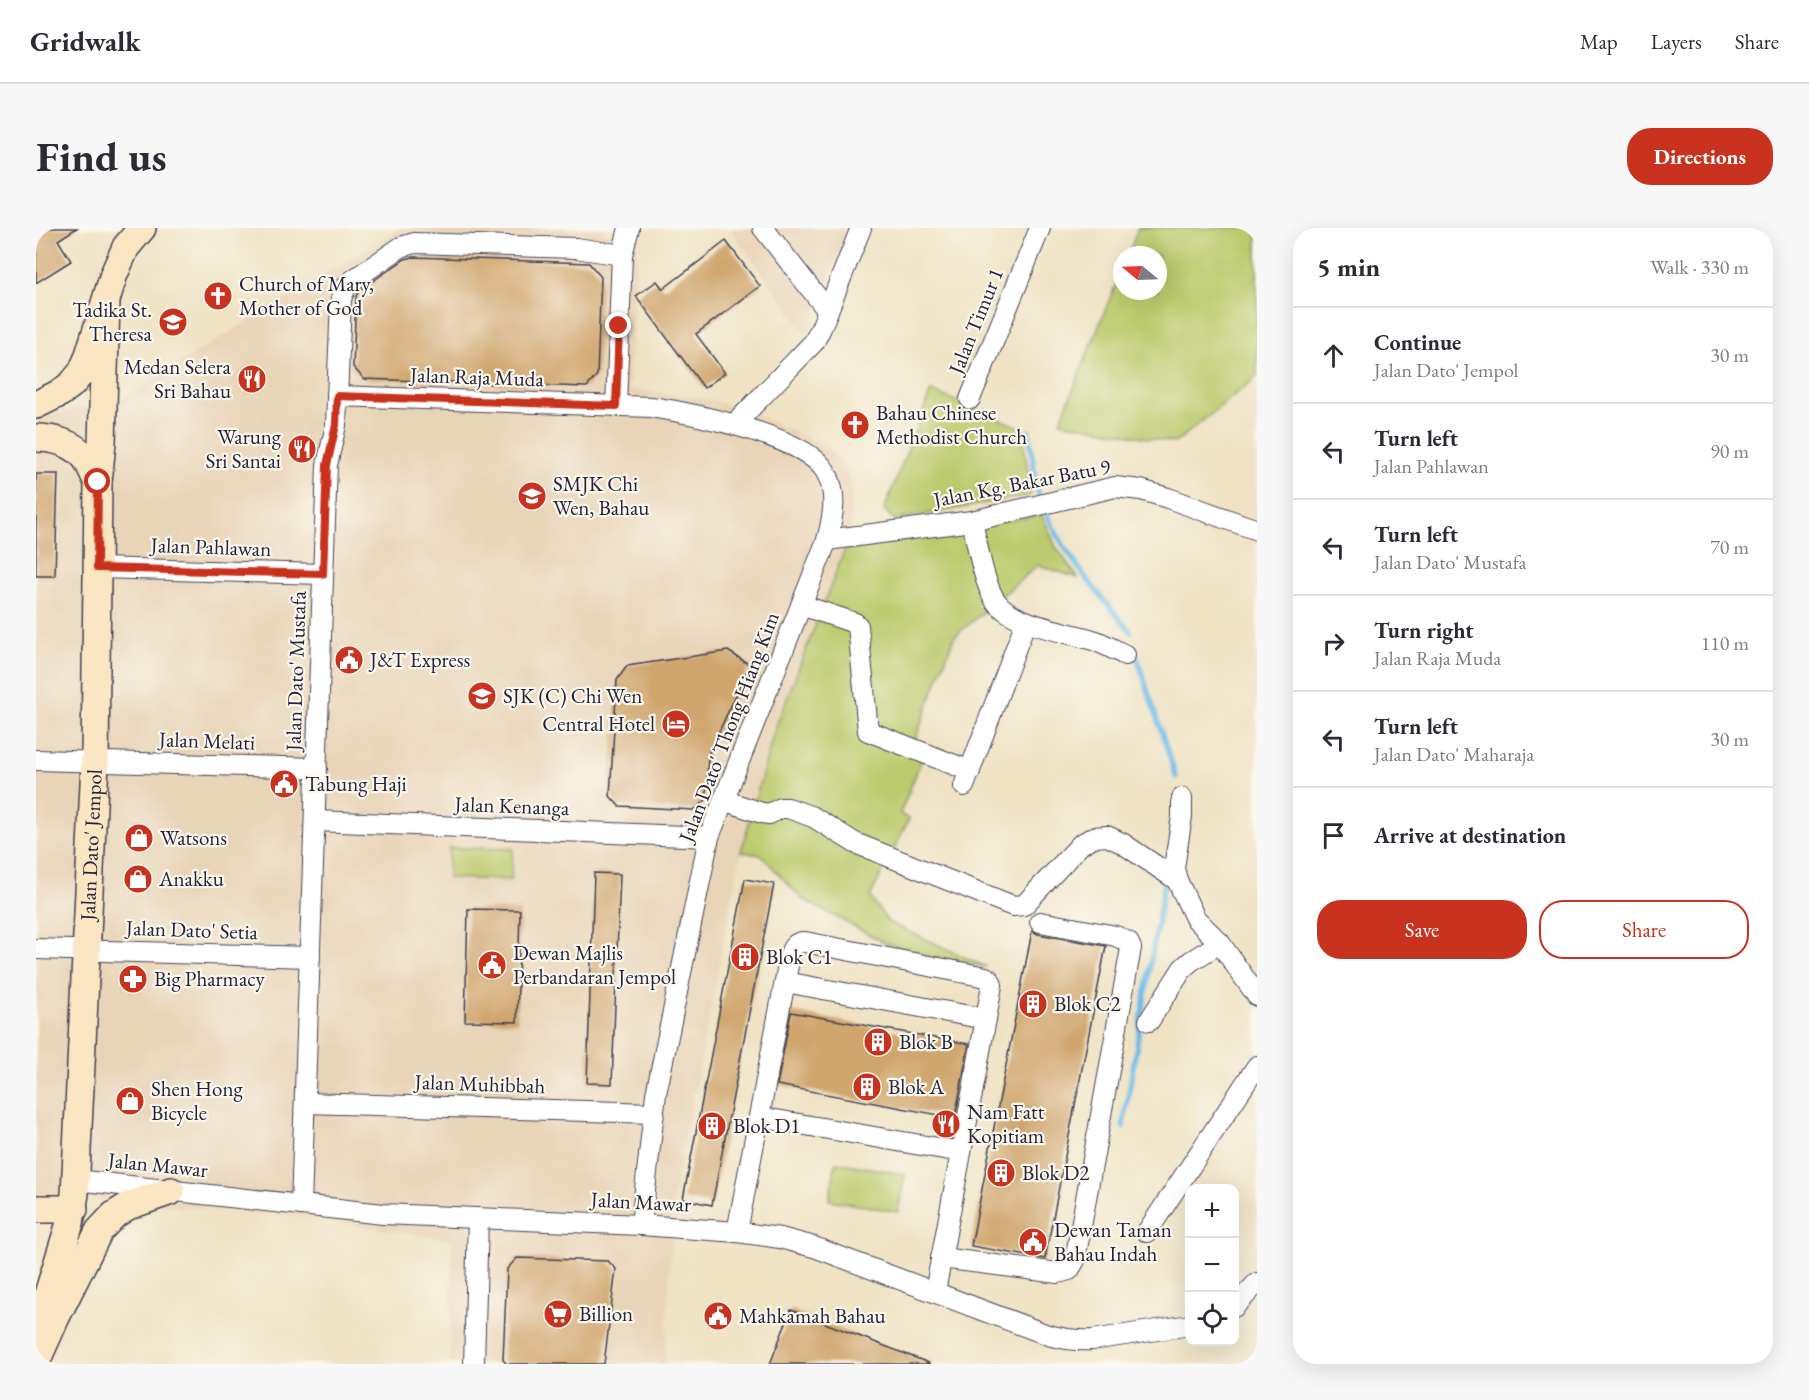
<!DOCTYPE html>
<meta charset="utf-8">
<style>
body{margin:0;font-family:"EB Garamond",serif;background:#f7f7f7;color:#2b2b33}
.controls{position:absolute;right:18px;bottom:18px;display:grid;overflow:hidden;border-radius:12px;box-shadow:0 6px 24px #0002}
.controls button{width:54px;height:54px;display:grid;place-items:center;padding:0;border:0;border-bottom:2px solid #e1e1e2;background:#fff;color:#2b2b33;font:30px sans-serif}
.compass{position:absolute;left:1077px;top:18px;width:54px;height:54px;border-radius:50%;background:#fff;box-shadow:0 6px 24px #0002;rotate:289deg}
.stop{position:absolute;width:18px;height:18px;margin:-14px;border:4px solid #c8321e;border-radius:50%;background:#fff}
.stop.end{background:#c8321e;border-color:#fff;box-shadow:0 2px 6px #0008}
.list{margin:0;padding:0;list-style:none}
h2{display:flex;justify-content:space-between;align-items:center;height:78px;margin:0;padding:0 24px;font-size:26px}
h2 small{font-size:20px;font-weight:400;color:#7c7c81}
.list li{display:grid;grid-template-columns:39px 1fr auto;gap:18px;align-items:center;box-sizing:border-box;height:96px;padding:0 24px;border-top:2px solid #e1e1e2}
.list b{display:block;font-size:22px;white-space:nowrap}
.list p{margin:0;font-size:20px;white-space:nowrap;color:#7c7c81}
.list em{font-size:20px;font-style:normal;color:#7c7c81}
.actions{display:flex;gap:12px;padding:18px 24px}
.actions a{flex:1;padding:14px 0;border:2px solid #c8321e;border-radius:24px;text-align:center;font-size:21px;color:#c8321e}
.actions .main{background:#c8321e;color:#fff}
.icon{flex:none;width:33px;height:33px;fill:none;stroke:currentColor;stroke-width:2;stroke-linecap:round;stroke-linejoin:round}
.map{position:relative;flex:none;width:1221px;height:1136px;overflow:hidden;border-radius:24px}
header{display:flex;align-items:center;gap:36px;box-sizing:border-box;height:84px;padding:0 30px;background:#fff;border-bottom:2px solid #e1e1e2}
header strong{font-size:28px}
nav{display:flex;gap:33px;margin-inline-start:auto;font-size:21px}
.intro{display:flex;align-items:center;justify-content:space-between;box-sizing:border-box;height:144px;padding:0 36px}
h1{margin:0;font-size:42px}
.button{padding:15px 27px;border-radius:24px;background:#c8321e;color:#fff;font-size:21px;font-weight:700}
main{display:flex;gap:36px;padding:0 36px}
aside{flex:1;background:#fff;border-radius:24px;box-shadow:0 6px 24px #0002}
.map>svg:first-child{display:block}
</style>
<header>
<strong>Gridwalk</strong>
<nav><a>Map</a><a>Layers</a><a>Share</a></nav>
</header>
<div class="intro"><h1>Find us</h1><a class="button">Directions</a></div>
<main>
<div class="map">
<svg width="1221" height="1136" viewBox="0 0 1221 1136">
<rect width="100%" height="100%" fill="#fbf7ec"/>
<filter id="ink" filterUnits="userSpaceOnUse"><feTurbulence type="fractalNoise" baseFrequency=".0167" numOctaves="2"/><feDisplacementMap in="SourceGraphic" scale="12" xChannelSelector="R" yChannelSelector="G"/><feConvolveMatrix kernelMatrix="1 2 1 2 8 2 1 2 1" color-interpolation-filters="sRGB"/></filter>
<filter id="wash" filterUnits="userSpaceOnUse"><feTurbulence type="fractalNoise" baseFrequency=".008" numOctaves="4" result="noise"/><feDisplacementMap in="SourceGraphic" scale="24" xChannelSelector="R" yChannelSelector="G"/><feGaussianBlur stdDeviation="1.35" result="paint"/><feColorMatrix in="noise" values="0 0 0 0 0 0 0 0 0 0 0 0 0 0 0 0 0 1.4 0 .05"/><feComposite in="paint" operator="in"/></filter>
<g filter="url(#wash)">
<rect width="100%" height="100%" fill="#efe3c4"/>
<g fill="#e8d4b7">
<polygon points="366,0 568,0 568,5 602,7 593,161 679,172 735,193 779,214 797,225 812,244 816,263 815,293 809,321 738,504 705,624 637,973 629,1136 414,1136 416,1012 262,988 0,967 0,190 82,172"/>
<polygon points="693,0 814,0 771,106"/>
</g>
<g fill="#bbca6c" stroke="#6e7654" stroke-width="1.5">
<polygon points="1102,0 1221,0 1221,149 1139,215 1024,194 1086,41 1086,63 1122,63 1122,27 1092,27"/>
<polygon points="895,163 986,200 995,267 859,292 848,282"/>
<polygon points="1006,287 1020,319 1042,350 1002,337 918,409 879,512 891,518 864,586 873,591 834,669 852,694 950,739 896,729 849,715 766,671 725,627 705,624 738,504 809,321"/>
<polygon points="413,620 477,621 475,652 412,650"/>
<polygon points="800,934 869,946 862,984 793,972"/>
</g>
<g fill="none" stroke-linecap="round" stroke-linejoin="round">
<g stroke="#6abae5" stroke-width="5">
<polyline points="993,203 1001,262 1005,272"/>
<path d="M 1008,280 C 1029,329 1062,365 1095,404"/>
<polyline points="1099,423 1140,549"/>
<polyline points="1087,899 1129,649"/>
</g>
</g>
<g id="blocks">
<g fill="#d0a66e">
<polygon points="0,0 41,0 22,12 35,33 0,55"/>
<polygon points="690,13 724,58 660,106 689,145 668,160 600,68 621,53 627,61"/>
<polygon points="377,29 553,35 565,49 561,147 551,159 328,151 317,139 320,68 324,62 369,31"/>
<polygon points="0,246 22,246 19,348 0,348"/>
<polygon points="692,423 714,437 672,527 670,572 658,582 583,578 574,568 581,452 591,438"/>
<polygon points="558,645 584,646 576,856 551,855"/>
<polygon points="709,651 738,656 676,977 647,971"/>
<polygon points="432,681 484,682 481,794 429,793"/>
<polygon points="996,703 1002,706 1070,718 1009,1031 935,1018"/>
<polygon points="755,784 933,816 919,890 741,857"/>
<polygon points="481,1030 572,1033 580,1041 568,1136 471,1136 467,1132 471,1041"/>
<polygon points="755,1082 893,1135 893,1136 734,1136"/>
</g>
</g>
</g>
<g filter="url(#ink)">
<use href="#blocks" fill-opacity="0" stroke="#413f50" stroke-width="1.5"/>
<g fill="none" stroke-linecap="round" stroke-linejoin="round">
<g stroke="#413f50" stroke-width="22">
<g id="street">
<polyline points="727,0 792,83"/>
<path d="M 301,168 L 615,179 C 655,185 770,208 790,244 C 802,266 797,289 791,312 L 673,609 L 620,866 L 605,997"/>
<polyline points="934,171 1004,0"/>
<polyline points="580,178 586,27 593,0"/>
<polyline points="699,196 778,114 785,100 825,0"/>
<path d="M 936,293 C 941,315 947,353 959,372 C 977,398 1031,403 1060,413 C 1070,417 1079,422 1089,427"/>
<polyline points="791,312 936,293 1079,259 1105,262 1132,270 1221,302"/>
<polyline points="61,340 287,346"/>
<polyline points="765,377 819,395 822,398 832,503 934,543"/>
<polyline points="0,532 281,540"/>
<polyline points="928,558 990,393"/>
<polyline points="1146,570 1146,588 1138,640 1141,652 1159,690 1184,715 1221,768"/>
<polyline points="687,572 726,585 733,586 745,580 752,580 777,589 819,615 977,678 988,677 1045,616 1058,609 1071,608 1086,615 1141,652"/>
<polyline points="279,593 673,609"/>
<polyline points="0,721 274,729"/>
<polyline points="749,754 950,791 899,1064"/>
<polyline points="1113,793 1147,740 1155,733 1184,715"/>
<polyline points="269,875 618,885"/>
<polyline points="723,889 925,924"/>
<path d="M 40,952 L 347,986 L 605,997 L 701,1004 L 744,1010 L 778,1019 L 1012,1107 C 1027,1111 1040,1113 1056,1112 L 1154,1097"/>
<polyline points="265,977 291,237 300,197 305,71 310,59 314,54 365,19 378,15 540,20 586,27"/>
<path d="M 701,1004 L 754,727 C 756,718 760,714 769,714 L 950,749 L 954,752 L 956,757 L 950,791"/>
<polyline points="1111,1004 1221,838"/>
<polyline points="905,1030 1022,1045 1033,1042 1039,1032 1095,720 1092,714 1080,708 1004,694"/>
<polyline points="1198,1079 1221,1055"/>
<polyline points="438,1136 442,990"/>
</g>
</g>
<g stroke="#413f50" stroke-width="30">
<g id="secondary">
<polyline points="0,177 24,165 36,156 46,144 52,130 78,46 90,19 106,0"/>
<path d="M 0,210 C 17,210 36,215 48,228 C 54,235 57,246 62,254"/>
<polyline points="0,981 38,981"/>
<path id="s1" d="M 0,1105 L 34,995 L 39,966 L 59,534 L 62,254 L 66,215 L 70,73"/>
<polyline points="0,1134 20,1089 63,1003 78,987 92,978 135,963"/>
</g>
</g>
<use href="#street" stroke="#fff" stroke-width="20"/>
<use href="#secondary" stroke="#fbe6c4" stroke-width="27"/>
</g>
</g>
<g fill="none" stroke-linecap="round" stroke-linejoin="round" filter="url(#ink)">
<polyline stroke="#c8321e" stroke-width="8" points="62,254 61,340 287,346 291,237 300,197 301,168 580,178 583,98"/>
</g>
<defs>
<g id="church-disc" transform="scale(1.5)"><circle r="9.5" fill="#c8321e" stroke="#fbf7ec"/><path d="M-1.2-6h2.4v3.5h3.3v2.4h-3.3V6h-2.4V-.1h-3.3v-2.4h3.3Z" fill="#fff"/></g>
<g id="school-disc" transform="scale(1.5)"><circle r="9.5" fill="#c8321e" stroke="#fbf7ec"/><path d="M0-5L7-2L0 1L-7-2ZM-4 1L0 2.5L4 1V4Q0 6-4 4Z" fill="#fff"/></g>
<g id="restaurant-disc" transform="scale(1.5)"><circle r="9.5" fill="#c8321e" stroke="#fbf7ec"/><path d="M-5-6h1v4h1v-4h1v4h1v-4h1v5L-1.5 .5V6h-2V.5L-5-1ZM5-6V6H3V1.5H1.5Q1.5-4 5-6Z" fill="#fff"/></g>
<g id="civic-disc" transform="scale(1.5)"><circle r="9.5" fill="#c8321e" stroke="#fbf7ec"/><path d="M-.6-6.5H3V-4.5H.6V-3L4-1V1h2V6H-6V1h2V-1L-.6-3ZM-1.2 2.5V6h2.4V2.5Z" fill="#fff"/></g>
<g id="hotel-disc" transform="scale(1.5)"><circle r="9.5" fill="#c8321e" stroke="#fbf7ec"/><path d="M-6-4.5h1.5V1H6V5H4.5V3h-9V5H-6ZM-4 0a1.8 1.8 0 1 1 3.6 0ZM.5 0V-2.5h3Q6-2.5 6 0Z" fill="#fff"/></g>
<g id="shop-disc" transform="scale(1.5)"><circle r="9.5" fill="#c8321e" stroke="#fbf7ec"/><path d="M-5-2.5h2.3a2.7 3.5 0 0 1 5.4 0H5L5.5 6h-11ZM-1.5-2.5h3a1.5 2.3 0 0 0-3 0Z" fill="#fff"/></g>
<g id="building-disc" transform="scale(1.5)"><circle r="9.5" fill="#c8321e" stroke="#fbf7ec"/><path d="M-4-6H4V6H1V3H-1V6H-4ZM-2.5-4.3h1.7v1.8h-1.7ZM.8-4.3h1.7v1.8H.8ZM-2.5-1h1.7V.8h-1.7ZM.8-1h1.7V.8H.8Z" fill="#fff"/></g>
<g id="pharmacy-disc" transform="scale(1.5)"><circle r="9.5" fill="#c8321e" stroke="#fbf7ec"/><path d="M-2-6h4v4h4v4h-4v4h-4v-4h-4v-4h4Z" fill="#fff"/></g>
<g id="supermarket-disc" transform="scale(1.5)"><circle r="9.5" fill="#c8321e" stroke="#fbf7ec"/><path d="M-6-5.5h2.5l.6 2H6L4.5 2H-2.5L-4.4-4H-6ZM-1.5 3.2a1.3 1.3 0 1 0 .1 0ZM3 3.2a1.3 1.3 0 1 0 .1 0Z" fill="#fff"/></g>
</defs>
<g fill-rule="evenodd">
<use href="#church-disc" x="182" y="68"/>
<use href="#school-disc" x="137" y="94"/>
<use href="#restaurant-disc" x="216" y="151"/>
<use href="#church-disc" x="819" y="197"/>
<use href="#restaurant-disc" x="266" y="221"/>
<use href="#school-disc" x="496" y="268"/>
<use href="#civic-disc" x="313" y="432"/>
<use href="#school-disc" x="446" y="468"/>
<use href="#hotel-disc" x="640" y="496"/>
<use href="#civic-disc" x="248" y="556"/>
<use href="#shop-disc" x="103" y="610"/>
<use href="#shop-disc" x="102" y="651"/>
<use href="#building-disc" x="709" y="729"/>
<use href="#civic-disc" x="456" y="737"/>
<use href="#pharmacy-disc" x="97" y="751"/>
<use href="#building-disc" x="997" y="776"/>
<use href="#building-disc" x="842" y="814"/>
<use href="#building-disc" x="831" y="859"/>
<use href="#shop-disc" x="94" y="873"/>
<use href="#restaurant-disc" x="910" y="896"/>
<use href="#building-disc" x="676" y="898"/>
<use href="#building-disc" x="965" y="945"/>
<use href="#civic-disc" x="997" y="1014"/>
<use href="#supermarket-disc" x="522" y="1086"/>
<use href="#civic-disc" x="682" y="1088"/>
</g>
<g text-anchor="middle" stroke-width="4.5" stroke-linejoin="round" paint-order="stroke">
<g font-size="21" fill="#22223b" stroke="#fbf7ec" text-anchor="start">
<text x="203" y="63">Church of Mary,<tspan x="203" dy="24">Mother of God</tspan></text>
<text x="116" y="89" text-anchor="end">Tadika St.<tspan x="116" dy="24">Theresa</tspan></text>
<text x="195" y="146" text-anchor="end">Medan Selera<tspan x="195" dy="24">Sri Bahau</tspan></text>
<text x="840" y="192">Bahau Chinese<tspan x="840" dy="24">Methodist Church</tspan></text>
<text x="245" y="216" text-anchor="end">Warung<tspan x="245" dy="24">Sri Santai</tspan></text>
<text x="517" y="263">SMJK Chi<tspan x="517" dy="24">Wen, Bahau</tspan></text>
<text x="334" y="439">J&amp;T Express</text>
<text x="467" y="475">SJK (C) Chi Wen</text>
<text x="619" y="503" text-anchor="end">Central Hotel</text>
<text x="269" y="563">Tabung Haji</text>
<text x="124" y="617">Watsons</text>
<text x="123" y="658">Anakku</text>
<text x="477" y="732">Dewan Majlis<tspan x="477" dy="24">Perbandaran Jempol</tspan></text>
<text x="730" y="736">Blok C1</text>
<text x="118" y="758">Big Pharmacy</text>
<text x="1018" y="783">Blok C2</text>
<text x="863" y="821">Blok B</text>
<text x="852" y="866">Blok A</text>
<text x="115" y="868">Shen Hong<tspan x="115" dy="24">Bicycle</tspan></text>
<text x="931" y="891">Nam Fatt<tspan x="931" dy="24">Kopitiam</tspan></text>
<text x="697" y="905">Blok D1</text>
<text x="986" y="952">Blok D2</text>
<text x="1018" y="1009">Dewan Taman<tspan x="1018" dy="24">Bahau Indah</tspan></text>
<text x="543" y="1093">Billion</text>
<text x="703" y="1095">Mahkamah Bahau</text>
</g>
<g font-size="21" fill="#22223b" stroke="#fbf7ec">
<text transform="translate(940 93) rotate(-68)" y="7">Jalan Timur 1</text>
<text transform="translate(441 149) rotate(2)" y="7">Jalan Raja Muda</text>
<text transform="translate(986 255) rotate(-11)" y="7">Jalan Kg. Bakar Batu 9</text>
<text transform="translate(175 319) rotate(2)" y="7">Jalan Pahlawan</text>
<text transform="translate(260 443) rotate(-88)" y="7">Jalan Dato' Mustafa</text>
<text transform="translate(693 499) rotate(-69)" y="7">Jalan Dato' Thong Hiang Kim</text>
<text transform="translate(171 513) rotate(2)" y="7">Jalan Melati</text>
<text transform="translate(476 578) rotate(2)" y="7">Jalan Kenanga</text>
<text dy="7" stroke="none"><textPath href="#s1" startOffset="494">Jalan Dato' Jempol</textPath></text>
<text transform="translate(156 702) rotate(2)" y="7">Jalan Dato' Setia</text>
<text transform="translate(444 856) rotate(2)" y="7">Jalan Muhibbah</text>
<text transform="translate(122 937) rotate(6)" y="7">Jalan Mawar</text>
<text transform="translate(605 974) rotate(3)" y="7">Jalan Mawar</text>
</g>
</g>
</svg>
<div class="controls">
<button>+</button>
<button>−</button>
<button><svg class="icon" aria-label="locate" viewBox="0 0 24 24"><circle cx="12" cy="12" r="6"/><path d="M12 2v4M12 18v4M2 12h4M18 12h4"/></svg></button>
</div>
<svg class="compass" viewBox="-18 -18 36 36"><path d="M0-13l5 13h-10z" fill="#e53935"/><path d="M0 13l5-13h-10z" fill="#7c7c81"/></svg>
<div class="stop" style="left:62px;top:254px"></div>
<div class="stop end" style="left:583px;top:98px"></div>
</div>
<aside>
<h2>5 min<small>Walk · 330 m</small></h2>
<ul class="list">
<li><svg class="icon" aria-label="ahead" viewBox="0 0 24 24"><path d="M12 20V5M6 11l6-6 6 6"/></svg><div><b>Continue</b><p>Jalan Dato' Jempol</p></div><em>30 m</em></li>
<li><svg class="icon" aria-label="left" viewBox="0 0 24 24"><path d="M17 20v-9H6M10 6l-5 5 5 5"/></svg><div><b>Turn left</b><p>Jalan Pahlawan</p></div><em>90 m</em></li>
<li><svg class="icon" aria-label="left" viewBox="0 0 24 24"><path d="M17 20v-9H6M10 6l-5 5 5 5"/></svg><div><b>Turn left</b><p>Jalan Dato' Mustafa</p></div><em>70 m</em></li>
<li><svg class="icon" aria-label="right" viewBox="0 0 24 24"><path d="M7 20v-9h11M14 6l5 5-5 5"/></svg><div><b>Turn right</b><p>Jalan Raja Muda</p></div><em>110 m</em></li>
<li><svg class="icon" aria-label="left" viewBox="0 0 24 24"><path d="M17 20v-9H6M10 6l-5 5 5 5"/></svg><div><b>Turn left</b><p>Jalan Dato' Maharaja</p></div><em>30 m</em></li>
<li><svg class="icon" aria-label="arrive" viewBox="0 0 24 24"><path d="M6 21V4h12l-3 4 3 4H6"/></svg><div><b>Arrive at destination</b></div></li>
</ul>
<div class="actions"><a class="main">Save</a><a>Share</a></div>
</aside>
</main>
